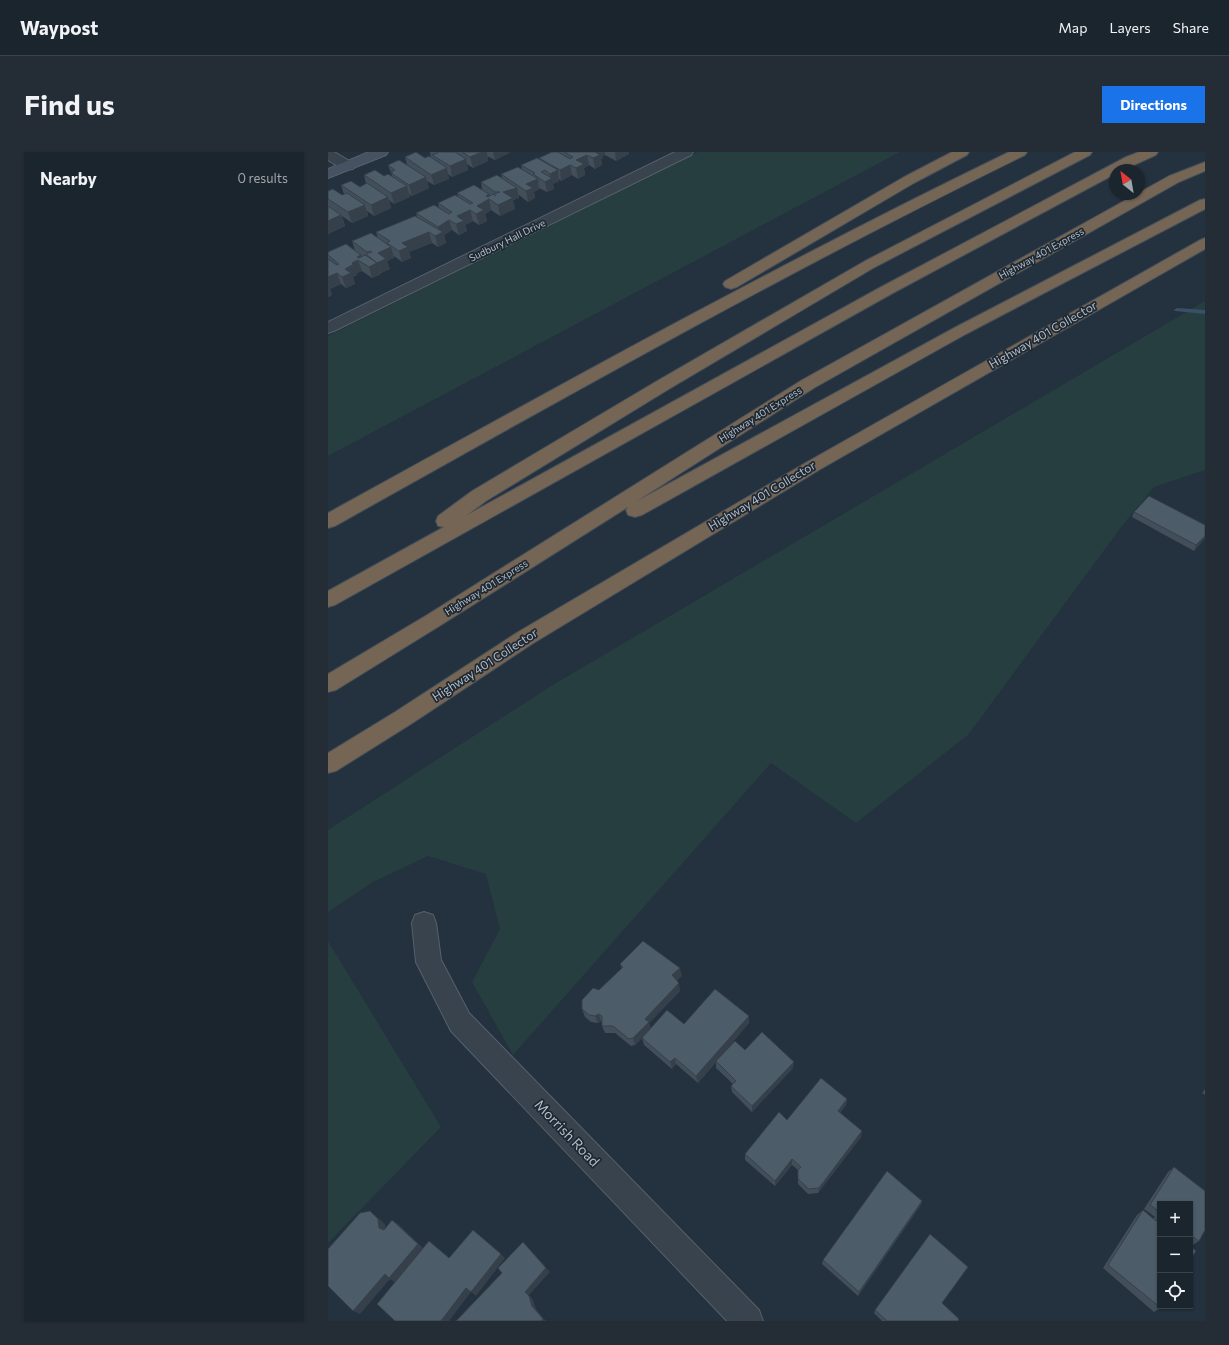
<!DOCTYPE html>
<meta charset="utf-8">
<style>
body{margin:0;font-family:Commissioner,sans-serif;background:#242d36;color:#f1f3f6}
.controls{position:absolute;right:12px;bottom:12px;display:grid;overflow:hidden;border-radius:0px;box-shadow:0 1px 3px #0004}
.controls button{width:36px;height:36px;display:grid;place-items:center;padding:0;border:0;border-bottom:1px solid #39424a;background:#1b252e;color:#f1f3f6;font:20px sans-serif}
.compass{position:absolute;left:781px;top:12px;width:36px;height:36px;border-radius:50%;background:#1b252e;box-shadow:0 1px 3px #0004;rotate:329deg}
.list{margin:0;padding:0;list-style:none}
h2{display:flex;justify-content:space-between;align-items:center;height:52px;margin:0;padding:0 16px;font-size:17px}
h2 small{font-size:13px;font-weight:400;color:#a0a5aa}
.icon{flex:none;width:22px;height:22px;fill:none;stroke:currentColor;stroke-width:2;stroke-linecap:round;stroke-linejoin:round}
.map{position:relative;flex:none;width:877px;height:1169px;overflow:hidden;border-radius:0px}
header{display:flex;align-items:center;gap:24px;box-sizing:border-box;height:56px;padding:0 20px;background:#1b252e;border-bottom:1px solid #39424a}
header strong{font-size:19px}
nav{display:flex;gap:22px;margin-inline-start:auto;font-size:14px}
.intro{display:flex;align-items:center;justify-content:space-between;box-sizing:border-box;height:96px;padding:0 24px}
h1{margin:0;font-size:28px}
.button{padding:10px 18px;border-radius:0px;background:#1a73e8;color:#fff;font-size:14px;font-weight:700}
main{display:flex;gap:24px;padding:0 24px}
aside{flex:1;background:#1b252e;border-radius:0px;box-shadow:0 1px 3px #0004}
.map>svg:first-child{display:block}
</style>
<header>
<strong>Waypost</strong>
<nav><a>Map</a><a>Layers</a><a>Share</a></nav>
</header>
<div class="intro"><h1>Find us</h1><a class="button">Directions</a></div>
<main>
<aside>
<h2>Nearby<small>0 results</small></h2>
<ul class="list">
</ul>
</aside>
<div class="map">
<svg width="877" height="1169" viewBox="0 0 877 1169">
<rect width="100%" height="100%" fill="#24313e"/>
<g fill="#263e3f">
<polygon points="370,0 572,0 0,304 0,184"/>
<polygon points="877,149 877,318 826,335 794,374 640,583 528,671 443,611 185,903 144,830 172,777 158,722 100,704 45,730 0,760 0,678 223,534"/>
<polygon points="0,789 113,975 0,1091"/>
</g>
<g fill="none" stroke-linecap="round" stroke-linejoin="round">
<polygon fill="#3a5066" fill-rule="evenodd" points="849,156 877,158 877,162 847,159 846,158"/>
<g stroke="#56616c" stroke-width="2">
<g id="street">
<path d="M 0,0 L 6,0 L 25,11 L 27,14 L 25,17 C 15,19 8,13 0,8 Z"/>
<polygon points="347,0 365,0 363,3 6,179 0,181 0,170"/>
<polygon points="96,760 105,763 108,771 113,808 141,861 431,1158 435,1169 399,1169 123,879 88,810 84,771 87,763"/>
</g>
</g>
<g stroke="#56616c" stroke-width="2">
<polygon id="secondary" points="41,0 60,0 58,3 0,26 0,17"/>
</g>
<g stroke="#434e59" stroke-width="2">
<g id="highway">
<polygon points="624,0 641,0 639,3 586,31 409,135 403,137 397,135 395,132 397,129 576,25"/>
<path d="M 681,0 L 699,0 L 697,3 C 462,118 235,246 7,374 L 0,376 L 0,361 C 225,237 450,112 681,0 Z"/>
<polygon points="747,0 764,0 762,3 547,115 341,237 158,349 139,363 553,135 798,5 811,0 830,0 828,3 795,18 787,18 787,22 565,141 7,453 0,455 0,439 116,375 110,374 108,369 110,364 144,339 329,229 537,109"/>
<polygon points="877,10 877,19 851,30 486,236 309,349 626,176 872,48 877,47 877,57 638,182 314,363 307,365 300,363 298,358 300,355 113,473 8,538 0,540 0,522 99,463 474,228 841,24"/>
<polygon points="877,86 877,97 491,318 204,492 83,572 8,619 0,621 0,601 67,560 190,480 479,310 872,88"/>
</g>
</g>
<use href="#street" fill="#38434e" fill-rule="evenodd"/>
<use href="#secondary" fill="#465261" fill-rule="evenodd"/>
<use href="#highway" fill="#746555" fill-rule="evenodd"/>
</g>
<g fill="#424f5a">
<polygon points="102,0 181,0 181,1 167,8 159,4 160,9 145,16 139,12 140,18 124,25 120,22 121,27 106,33 99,29 101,36 84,44 81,42 82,45 66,52 61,48 63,56 46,64 39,59 40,64 24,71 14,64 17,74 0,82 0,39 14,43 16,42 13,33 32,35 38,32 36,23 64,24 60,13 79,13 77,5 97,6 103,6"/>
<polygon points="224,0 301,0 301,2 288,9 277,3 275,4 275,6 273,7 274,13 267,17 261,13 256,16 257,23 250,27 244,23 233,29 231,27 231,29 225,32 226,37 219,40 211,36 211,37 206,40 207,46 200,50 191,43 191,46 185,48 187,57 172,64 163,58 157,62 159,69 151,73 145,69 137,73 139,79 131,83 124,78 116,83 118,91 110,95 104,91 81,100 83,106 74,110 66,104 66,106 59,109 62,117 53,121 52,121 53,122 44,126 34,119 29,121 29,123 25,125 27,132 18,136 13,132 2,137 4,143 0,145 0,100 27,99 24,89 50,86 48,80 89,65 88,61 111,56 110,51 130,45 129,41 154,38 153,30 174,26 173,22 194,17 193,13 211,7 211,6"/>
<polygon points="806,360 877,386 866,399 804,365"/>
<polygon points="292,812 354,824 349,828 352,839 321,871 323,877 356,872 421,871 390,907 417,898 465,916 424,960 404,940 403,934 405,932 388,916 388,910 370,931 348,912 344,917 316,893 314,886 315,885 307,893 303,894 287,881 277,881 274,874 274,870 273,869 270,871 263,870 257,865 254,857 271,838 294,817"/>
<polygon points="877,937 877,943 874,941"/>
<polygon points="519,947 518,953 512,961 533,985 490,1041 480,1042 470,1032 470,1018 464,1013 447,1034 417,1008 417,1002 459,968"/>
<polygon points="846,1015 877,1039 877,1078 871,1089 863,1094 862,1092 862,1052 832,1052 832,1154 834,1154 833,1156 826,1160 775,1116 809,1063 815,1058 825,1067 827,1065 816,1057 840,1020"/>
<polygon points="594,1049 592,1054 530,1144 494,1112 495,1108"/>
<polygon points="614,1151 630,1169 554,1169 546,1161 547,1158"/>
</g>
<g fill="#36404a">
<polygon points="154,0 159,0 160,9 145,16 142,5"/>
<polygon points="165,0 181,0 181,1 167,8"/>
<polygon points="266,0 277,0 277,3 275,4 275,6 273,7 274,13 267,17 265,6"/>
<polygon points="287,0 301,0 301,2 288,9"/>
<polygon points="259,3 261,13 256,16 257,23 250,27 248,16 248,8"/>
<polygon points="138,7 140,18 124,25 122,14"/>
<polygon points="242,13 244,23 233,29 232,18"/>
<polygon points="119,16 121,27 106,33 103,23"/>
<polygon points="230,18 231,29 225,32 226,37 219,40 217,30 223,27 222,22"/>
<polygon points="98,25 101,36 84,44 81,33"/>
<polygon points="210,27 211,37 206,40 207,46 200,50 198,39 198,32"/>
<polygon points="79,34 82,45 66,52 63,41"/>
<polygon points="189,36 191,46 185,48 187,57 172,64 170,53 175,40"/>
<polygon points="161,42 162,48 161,47 163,58 157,62 159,69 151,73 148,62 149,54 158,44"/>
<polygon points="60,45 63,56 46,64 43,53"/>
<polygon points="37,53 40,64 24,71 20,60"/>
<polygon points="142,58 145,69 137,73 139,79 131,83 128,72 129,64"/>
<polygon points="13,63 17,74 0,82 0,69"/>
<polygon points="121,68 124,78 116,83 118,91 110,95 107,84 112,82 110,75"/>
<polygon points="101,80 104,91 81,100 83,106 74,110 71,99 74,91"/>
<polygon points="63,95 66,106 59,109 62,117 53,121 49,111 50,101"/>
<polygon points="33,103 36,112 30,108 34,119 29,121 29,123 25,125 27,132 18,136 14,125 17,117 24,111 29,105"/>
<polygon points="49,111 53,122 44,126 41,115"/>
<polygon points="9,121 13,132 2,137 4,143 0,145 0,125"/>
<polygon points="877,384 877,386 866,399 868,393"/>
<polygon points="352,816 354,824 346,830 344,823"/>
<polygon points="351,831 352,839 321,871 323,877 307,893 305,886 317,867"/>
<polygon points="271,862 273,869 270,871 267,864"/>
<polygon points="421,864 421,871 370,931 368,924"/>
<polygon points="347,906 348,912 344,917 342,910"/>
<polygon points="466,910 465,916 424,960 424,954"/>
<polygon points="519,947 518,953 509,965 510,959"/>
<polygon points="534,979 533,985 490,1041 491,1036"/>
<polygon points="464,1007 464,1013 447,1034 447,1029"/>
<polygon points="594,1049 592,1054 530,1144 531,1140"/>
<polygon points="42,1059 48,1064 57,1072 57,1080 51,1076"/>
<polygon points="64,1068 70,1072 95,1096 67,1130 62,1127 32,1162 25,1159"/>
<polygon points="195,1090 222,1120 201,1143 205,1148 208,1157 218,1169 213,1169 197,1140"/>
<polygon points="173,1102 177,1106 148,1144 143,1140 121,1169 113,1169 138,1136"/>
</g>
<g fill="#4d5c69" stroke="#36404a">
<polygon points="88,0 97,6 101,4 119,16 103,23 77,5"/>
<polygon points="109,0 127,0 138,7 122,14 104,3 110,1"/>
<polygon points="134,0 154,0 142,5"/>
<polygon points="224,0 230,0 242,7 245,5 236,0 267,0 272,3 265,6 259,3 248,8 256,12 248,16 242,13 232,18 211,6"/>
<polygon points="209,6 230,18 222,22 217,18 213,20 224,26 217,30 205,22 207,21 193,13"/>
<polygon points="71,8 98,25 81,33 63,21 65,20 63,19 67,18 60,13"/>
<polygon points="190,15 210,27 198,32 205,36 198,39 173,22"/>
<polygon points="47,18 56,24 60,22 79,34 63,41 36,23"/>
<polygon points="169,23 189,36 175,40 185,46 170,53 161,47 149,54 156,58 148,62 142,58 129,64 136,69 128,72 121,68 110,75 88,61 106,53 121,62 124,60 110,51 127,43 142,52 145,51 129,41 146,33 161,42 158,44 160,45 165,42 168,44 166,42 172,40 167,40 153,30"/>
<polygon points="23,29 32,35 39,31 60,45 43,53 13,33"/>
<polygon points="5,37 14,43 19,41 37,53 20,60 0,47 0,39"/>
<polygon points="0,54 13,63 0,69"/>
<polygon points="87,64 115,80 107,84 101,80 74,91 80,95 71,99 59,91 62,89 48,80"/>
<polygon points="43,81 63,95 50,101 58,107 49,111 38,102 44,100 42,99 39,100 24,89"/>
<polygon points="18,92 33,103 29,105 31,106 37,103 49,111 41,115 30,108 24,111 26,112 17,117 23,121 14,125 9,121 0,125 0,107 9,113 11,112 0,103 0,100"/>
<polygon points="821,344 877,373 877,384 868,393 806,360"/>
<polygon points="315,789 352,816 344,823 351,831 317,867 321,870 305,886 301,887 285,874 274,874 274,864 271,862 267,864 261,863 254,857 254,848 265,836 271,838 295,815 292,812"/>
<polygon points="387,837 421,864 368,924 347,906 342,910 314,886 339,858 356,872"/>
<polygon points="434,880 466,910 424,954 403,934 408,929 388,909 407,889 417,898"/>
<polygon points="493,926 519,947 510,959 534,979 491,1036 481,1037 470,1027 470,1018 473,1015 464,1007 447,1029 417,1002 451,960 459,968"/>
<polygon points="846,1015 877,1039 877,1078 871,1089 862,1083 862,1052 832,1052 832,1060 822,1053"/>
<polygon points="559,1019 594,1049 531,1140 495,1108"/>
<polygon points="815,1058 828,1069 832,1062 832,1154 834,1154 833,1156 780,1113"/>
<polygon points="42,1059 50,1067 51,1076 56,1078 64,1068 90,1092 61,1126 57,1122 25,1159 0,1134 0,1097 32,1061"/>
<polygon points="145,1078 173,1102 143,1140 138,1136 113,1169 67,1169 49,1152 101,1089 121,1106"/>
<polygon points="602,1082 640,1115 614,1151 631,1167 630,1169 559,1169 547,1158"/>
<polygon points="195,1090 218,1116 197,1140 201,1144 204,1154 215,1167 213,1169 128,1169 174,1121 170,1116"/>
<polygon points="862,1094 868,1099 862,1108"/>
</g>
<g text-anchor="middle" stroke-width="3.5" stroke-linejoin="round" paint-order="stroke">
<g font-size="10" fill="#b4bec9" stroke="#1d2833">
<text transform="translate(179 88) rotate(-26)" y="4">Sudbury Hall Drive</text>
<text transform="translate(713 101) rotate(-29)" y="4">Highway 401 Express</text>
<text transform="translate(432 262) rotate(-32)" y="4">Highway 401 Express</text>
<text transform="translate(158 435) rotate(-32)" y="4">Highway 401 Express</text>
</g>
<g font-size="12" fill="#b4bec9" stroke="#1d2833">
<text transform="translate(715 183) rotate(-30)" y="4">Highway 401 Collector</text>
<text transform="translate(434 344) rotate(-31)" y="4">Highway 401 Collector</text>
<text transform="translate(157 513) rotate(-33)" y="4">Highway 401 Collector</text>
</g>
<g font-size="14" fill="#b4bec9" stroke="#1d2833">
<text transform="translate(239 981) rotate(46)" y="5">Morrish Road</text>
</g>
</g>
</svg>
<div class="controls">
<button>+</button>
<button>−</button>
<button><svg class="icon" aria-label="locate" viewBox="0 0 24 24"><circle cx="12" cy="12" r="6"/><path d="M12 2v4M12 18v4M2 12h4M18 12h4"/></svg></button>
</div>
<svg class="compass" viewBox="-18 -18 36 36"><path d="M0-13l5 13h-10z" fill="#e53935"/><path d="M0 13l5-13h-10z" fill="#a0a5aa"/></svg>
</div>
</main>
